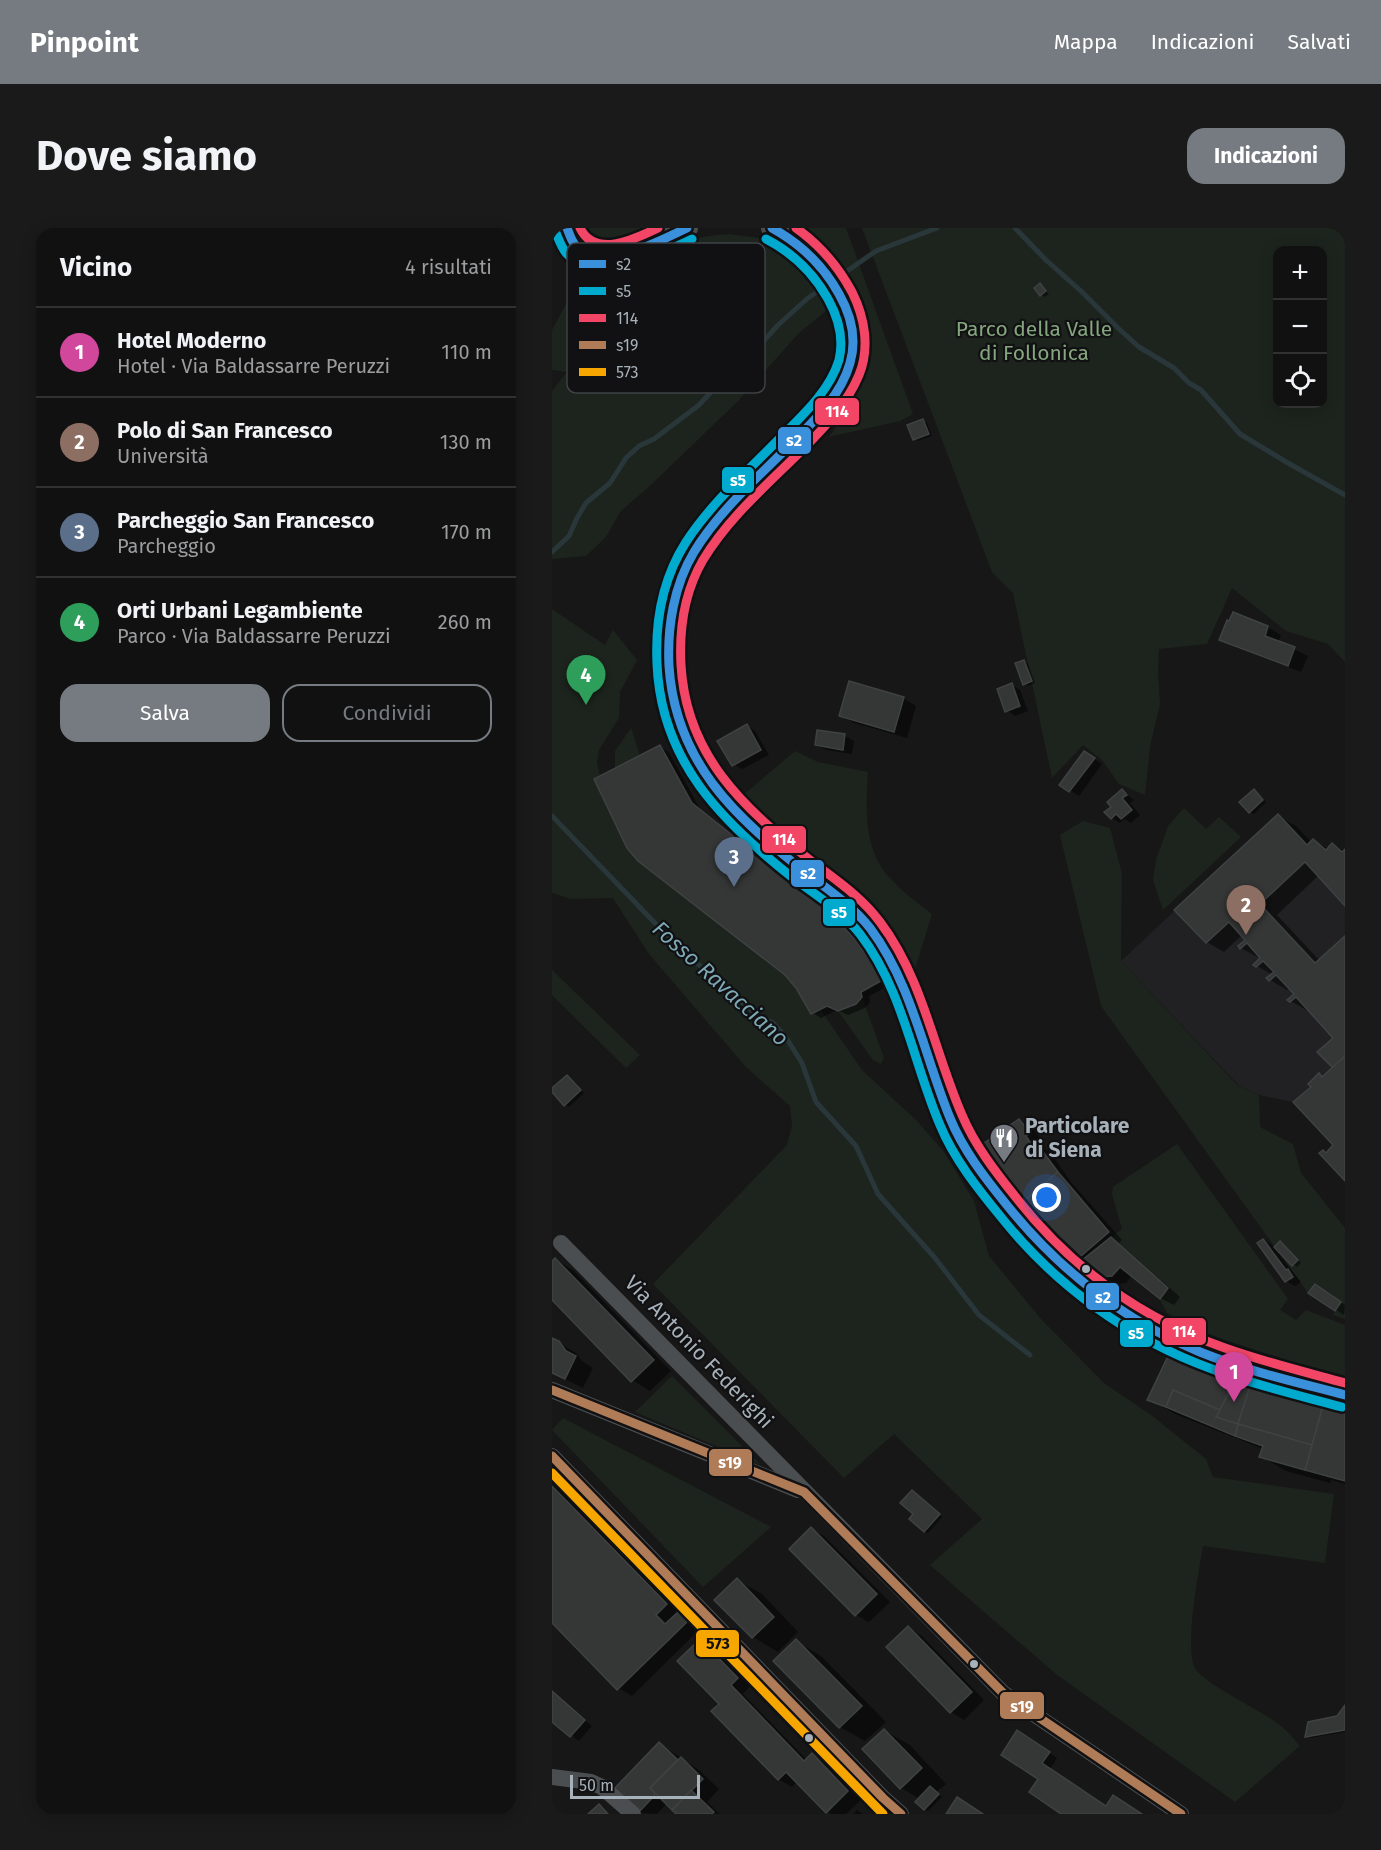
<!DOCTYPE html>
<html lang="it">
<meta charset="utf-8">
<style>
body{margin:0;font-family:"Fira Sans",sans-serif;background:#1a1a1a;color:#f1f3f6}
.controls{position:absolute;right:18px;top:18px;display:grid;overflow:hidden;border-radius:12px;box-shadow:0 3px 15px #0003}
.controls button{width:54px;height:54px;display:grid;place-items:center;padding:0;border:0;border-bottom:2px solid #303131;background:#111;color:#f1f3f6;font:30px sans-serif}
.scale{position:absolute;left:18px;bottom:15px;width:130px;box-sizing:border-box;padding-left:6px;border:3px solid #a7b1b9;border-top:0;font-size:16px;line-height:21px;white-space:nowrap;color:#a7b1b9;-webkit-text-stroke:4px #111113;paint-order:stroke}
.you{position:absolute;left:495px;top:970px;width:21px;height:21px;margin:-15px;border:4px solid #fff;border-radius:50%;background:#1a73e8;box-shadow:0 0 0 9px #1a73e833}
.badge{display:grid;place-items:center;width:39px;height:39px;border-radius:50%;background:#757b80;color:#fff;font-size:20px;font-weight:700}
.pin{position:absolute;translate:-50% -50px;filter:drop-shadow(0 2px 3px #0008)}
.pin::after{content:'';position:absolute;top:32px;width:21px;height:18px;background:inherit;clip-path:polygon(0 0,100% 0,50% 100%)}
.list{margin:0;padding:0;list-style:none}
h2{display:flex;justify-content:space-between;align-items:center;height:78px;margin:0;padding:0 24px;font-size:26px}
h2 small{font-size:20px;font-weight:400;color:#9c9d9f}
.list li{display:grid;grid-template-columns:39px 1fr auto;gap:18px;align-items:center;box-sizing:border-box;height:90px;padding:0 24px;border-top:2px solid #303131}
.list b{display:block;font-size:22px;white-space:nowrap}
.list p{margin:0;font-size:20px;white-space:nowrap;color:#9c9d9f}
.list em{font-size:20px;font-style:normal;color:#9c9d9f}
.actions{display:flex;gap:12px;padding:18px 24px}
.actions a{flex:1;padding:14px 0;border:2px solid #757b80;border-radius:18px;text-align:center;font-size:21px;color:#757b80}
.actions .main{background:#757b80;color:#fff}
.icon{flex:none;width:33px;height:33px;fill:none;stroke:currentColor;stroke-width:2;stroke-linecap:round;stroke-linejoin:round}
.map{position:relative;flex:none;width:793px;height:1586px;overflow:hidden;border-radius:18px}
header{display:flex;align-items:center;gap:36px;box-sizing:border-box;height:84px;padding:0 30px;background:#757b80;color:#fff}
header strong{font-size:28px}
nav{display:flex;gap:33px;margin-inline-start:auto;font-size:21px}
.intro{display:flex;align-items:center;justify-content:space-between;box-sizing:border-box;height:144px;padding:0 36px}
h1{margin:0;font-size:42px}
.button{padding:15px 27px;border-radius:18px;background:#757b80;color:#fff;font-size:21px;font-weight:700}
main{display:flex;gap:36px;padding:0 36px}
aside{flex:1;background:#111;border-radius:18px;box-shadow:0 3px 15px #0003}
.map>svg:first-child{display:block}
</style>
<header>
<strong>Pinpoint</strong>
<nav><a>Mappa</a><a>Indicazioni</a><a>Salvati</a></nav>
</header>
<div class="intro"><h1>Dove siamo</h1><a class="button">Indicazioni</a></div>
<main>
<aside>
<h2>Vicino<small>4 risultati</small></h2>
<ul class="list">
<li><span class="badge" style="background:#d1479c">1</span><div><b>Hotel Moderno</b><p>Hotel · Via Baldassarre Peruzzi</p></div><em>110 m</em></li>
<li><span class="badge" style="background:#8d6e63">2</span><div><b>Polo di San Francesco</b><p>Università</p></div><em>130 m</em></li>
<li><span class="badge" style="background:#5c6f8a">3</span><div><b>Parcheggio San Francesco</b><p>Parcheggio</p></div><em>170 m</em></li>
<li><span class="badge" style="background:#2e9e5b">4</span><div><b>Orti Urbani Legambiente</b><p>Parco · Via Baldassarre Peruzzi</p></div><em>260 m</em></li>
</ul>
<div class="actions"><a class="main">Salva</a><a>Condividi</a></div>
</aside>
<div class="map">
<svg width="793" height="1586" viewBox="0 0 793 1586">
<rect width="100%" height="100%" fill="#171717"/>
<polygon fill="#212123" points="726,586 755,617 761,611 793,640 793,828 770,849 766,846 756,856 759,859 741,874 707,867 687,858 569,733"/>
<g fill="#1d241d" fill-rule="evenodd">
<path d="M 36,0 L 105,0 C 85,9 60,13 39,7 Z"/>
<polygon points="254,0 294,0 361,186 348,193 277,209 297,181 309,144 315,117 308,76 285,30"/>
<path d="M 310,0 L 793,0 L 793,434 L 776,416 L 734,403 L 680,360 L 655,416 L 607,421 L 606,444 L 608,476 L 598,519 L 593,567 L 567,556 L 550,532 L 531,517 L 500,550 L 461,365 L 440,344 ZM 726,22 L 770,22 L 770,176 L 726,176 Z"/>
<path d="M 177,6 L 207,10 L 221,16 L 257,42 L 280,78 L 247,105 L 187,172 L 100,256 L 68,284 L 54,309 L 34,328 L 0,331 L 0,163 L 15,144 L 0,142 L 0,102 L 30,46 C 71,52 104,24 140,12 C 151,8 165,7 177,6 Z"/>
<path d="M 0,381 L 53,417 L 61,402 L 85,432 L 68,464 L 67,490 L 47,522 L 45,535 L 48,548 L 42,552 L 75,620 L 86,633 L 233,747 L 244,760 L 259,786 L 268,781 L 310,842 L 364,892 L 392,924 L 422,973 L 437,1028 L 489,1091 L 552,1155 L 599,1187 L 654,1231 L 661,1249 L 782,1266 L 773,1335 L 651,1318 C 647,1342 631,1424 644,1442 C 657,1458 706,1481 725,1495 C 734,1501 741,1510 748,1518 L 683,1574 L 504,1446 L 378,1337 L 430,1291 L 342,1206 L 292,1250 L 101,1056 L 235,917 L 240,898 L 238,878 L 194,839 L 97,726 L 61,670 L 19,671 L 0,665 Z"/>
<polygon points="79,500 88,528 63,540 63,523"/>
<path d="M 243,523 L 266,534 L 316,544 C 314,580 311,622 338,650 C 350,664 366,675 380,686 L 363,741 L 325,688 L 309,670 L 286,650 L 209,589 L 189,569 Z"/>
<polygon points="632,580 654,601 667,589 689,609 611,682 601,652 604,632 616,598"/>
<polygon points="531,593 558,600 570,646 569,733 686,858 707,867 708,899 741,916 749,945 793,1000 793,1091 781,1087 789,1073 763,1056 756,1065 549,778 508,607"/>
<polygon points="0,742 88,827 74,840 0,767"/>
<polygon points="310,769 332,830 329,836 321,832 286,783 304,776"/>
<polygon points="625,916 736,1071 728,1082 744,1092 754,1082 793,1097 793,1148 738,1133 667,1110 634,1096 615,1085 608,1071 616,1060 559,1009 570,1001 560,966 561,959"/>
<polygon points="120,1148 209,1237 83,1184"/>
<polygon points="11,1190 219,1299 151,1359 0,1202"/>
</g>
<g fill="#0007">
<polygon points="488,57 497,66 493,69 489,67"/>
<polygon points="371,193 375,195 380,208 366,213 362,211"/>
<polygon points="678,395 712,415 717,400 729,407 726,414 756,428 749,444 683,419 669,411"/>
<polygon points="472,433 476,436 483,455 476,458 472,456"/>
<polygon points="460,457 468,462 476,483 463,488 455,482"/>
<polygon points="351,470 364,478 355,510 302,495 288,487"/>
<polygon points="195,498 203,503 217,527 190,541 181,536"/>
<polygon points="267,504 293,508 302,513 300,526 274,522 265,517"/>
<polygon points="108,519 117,524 148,581 286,692 312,717 328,741 336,758 317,768 318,774 313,780 296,787 285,782 269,790 261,785 245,759 234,746"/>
<polygon points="541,530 550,536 527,568 509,557"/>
<polygon points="570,563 582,572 578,575 588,587 579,595 572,591 568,595 560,590 561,580"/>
<polygon points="702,563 714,574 702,586 698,584"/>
<polygon points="726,588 744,598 760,615 762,613 777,621 780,617 793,623 793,676 767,647 725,687 768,733 793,710 793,951 775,926 783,917 761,859 767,847 771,850 783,840 783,810 758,782 756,783 737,772 744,767 738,760 735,762 718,752 721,747 705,738 709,731 689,720 695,713 690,707 672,724 655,714"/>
<polygon points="16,848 32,865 17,879 13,876"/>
<polygon points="467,893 480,900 490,913 486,917 498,924 519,954 570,1012 567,1015 628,1069 622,1077 608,1070 580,1047 574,1055 563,1056 539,1039 537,1041 523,1033 472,973"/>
<polygon points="712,1012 720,1017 749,1054 743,1058 734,1053"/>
<polygon points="729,1015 749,1035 745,1039 741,1036"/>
<polygon points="4,1032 21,1042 119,1143 98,1163 80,1152 0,1070 0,1035"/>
<polygon points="772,1063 793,1077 792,1087 759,1065"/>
<polygon points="0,1111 24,1125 30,1133 41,1140 31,1160 0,1145"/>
<polygon points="617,1128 690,1156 793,1182 793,1256 779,1252 778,1255 734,1243 709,1228 711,1221 623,1186 597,1171"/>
<polygon points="0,1254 128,1384 125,1386 139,1394 147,1402 80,1468 66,1460 0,1393"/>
<polygon points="364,1266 390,1289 376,1305 372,1303 363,1286"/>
<polygon points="260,1301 273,1309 338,1374 317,1394 304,1387"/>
<polygon points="185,1352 210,1366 246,1404 226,1424 201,1409"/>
<polygon points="356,1400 370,1408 432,1472 412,1492 399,1484"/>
<polygon points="148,1412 161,1420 198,1458 191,1466 255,1532 260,1527 273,1535 309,1572 294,1586 279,1586 275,1583 246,1553 240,1559 226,1551 169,1476"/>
<polygon points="244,1413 269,1428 334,1494 313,1513 288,1499"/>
<polygon points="0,1465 40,1498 27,1513 0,1492"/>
<polygon points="793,1480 793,1504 758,1510 754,1508 786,1490"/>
<polygon points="333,1503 358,1517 394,1556 384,1564 390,1569 376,1583 373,1581 368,1571 349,1560"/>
<polygon points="474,1509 505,1530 498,1541 555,1579 589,1586 512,1586 488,1551"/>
<polygon points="108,1516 147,1542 167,1561 155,1574 168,1586 126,1586 115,1575 105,1586 86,1585"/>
<polygon points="305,1582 311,1586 301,1586"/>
</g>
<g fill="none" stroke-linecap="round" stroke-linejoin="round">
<g stroke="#29363a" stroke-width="5">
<polyline points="463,0 494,32 530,64 566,100 587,119 622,140 637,155 649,162 688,206 736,235 793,267"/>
<polyline points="285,50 324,23 385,0"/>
<polyline points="0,324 17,308 25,290 34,275 58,255 74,230 87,218 102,211 147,177 159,164 182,146 226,97 256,70 275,57"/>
<polyline points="0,588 126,719 204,786 221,795 233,808 250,835 264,874 304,918 326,966 383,1030 427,1087 478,1127"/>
</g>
</g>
<g fill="#353636" stroke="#3f4243" stroke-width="1.5">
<polygon points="488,55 494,63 488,68 482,60"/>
<polygon points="371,191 377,206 361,212 355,197"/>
<polygon points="681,384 716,398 713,408 743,419 736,438 667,412 675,392 677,393"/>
<polygon points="472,432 480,453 471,457 463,435"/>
<polygon points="297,453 352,469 342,504 287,488"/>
<polygon points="460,455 468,478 453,484 445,461"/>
<polygon points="195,496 209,522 180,538 165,513"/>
<polygon points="265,502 293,506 291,522 263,517"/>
<polygon points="108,517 140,575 278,685 303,711 319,734 329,753 309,764 310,769 304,776 286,783 275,778 259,786 244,760 233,747 86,633 75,620 42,551"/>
<polygon points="532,523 543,530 517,564 507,557"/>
<polygon points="570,561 575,567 570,570 580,582 569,591 564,586 559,591 552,584 559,579 555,574"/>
<polygon points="702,561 711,572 697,585 687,574"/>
<polygon points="726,586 755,617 761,611 774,622 780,615 790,624 793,621 793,678 753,634 708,676 763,735 793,708 793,828 781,840 765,824 781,810 744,769 738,774 735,772 742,766 724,747 717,753 714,750 722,744 711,733 704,739 701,737 708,730 695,715 688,721 686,718 693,712 677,694 654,715 622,682"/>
<polygon points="793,828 793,953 767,925 771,922 774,925 781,917 741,874 759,859 756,856 767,845 770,849"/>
<polygon points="15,847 29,862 12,878 0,864 0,860"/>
<polygon points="467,891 478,905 474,908 480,917 484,914 506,944 471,974 428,918"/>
<polygon points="506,944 557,1004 522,1034 471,974"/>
<polygon points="559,1009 616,1060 608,1071 568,1039 560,1048 548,1049 529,1033"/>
<polygon points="711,1011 734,1042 736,1041 741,1049 733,1054 705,1015"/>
<polygon points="728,1013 746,1032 740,1038 722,1019"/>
<polygon points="3,1030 102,1132 79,1154 0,1072 0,1033"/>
<polygon points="763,1056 789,1074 783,1083 756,1065"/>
<polygon points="0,1110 7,1113 14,1123 24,1128 13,1151 0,1145"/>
<polygon points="617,1126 684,1151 668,1182 621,1162 614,1179 595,1172"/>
<polygon points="683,1153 699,1157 686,1196 664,1189"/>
<polygon points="699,1155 772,1174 760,1217 686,1196"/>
<polygon points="621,1162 668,1182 664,1189 686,1196 683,1208 614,1179"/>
<polygon points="772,1174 793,1180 793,1253 753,1242"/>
<polygon points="686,1196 760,1217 753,1242 707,1229 711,1218 683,1208"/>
<polygon points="0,1258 115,1376 104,1387 113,1396 126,1384 135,1394 65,1462 0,1395"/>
<polygon points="360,1262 388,1286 372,1304 357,1291 361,1286 348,1275"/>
<polygon points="259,1299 325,1366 303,1388 237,1321"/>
<polygon points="185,1350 222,1389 200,1410 162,1372"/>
<polygon points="356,1398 420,1464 398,1485 334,1419"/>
<polygon points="148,1411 186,1450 179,1457 252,1533 260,1525 296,1563 274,1585 234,1544 226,1552 159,1483 167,1476 125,1433"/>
<polygon points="244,1411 310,1478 287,1500 221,1433"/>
<polygon points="0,1463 33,1492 18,1509 0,1494"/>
<polygon points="793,1477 793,1502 753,1509 756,1494 785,1488"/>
<polygon points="332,1501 370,1540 348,1561 310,1521"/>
<polygon points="465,1502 498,1524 490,1535 554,1578 561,1567 590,1586 509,1586 477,1564 486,1551 449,1527"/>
<polygon points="107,1514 126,1532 98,1560 104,1566 85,1586 61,1562"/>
<polygon points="129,1529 151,1551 120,1582 98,1560"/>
<polygon points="378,1558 387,1566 372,1582 363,1574"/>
<polygon points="139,1562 162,1584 160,1586 124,1586 120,1582"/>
<polygon points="405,1569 431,1586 394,1586"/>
<polygon points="47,1576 56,1586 36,1586"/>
</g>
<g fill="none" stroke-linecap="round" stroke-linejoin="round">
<g stroke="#4b4e50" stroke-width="16">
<polyline points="9,1015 451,1465 629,1586"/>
<polyline points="0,1162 246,1262"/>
<polyline points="0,1228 331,1570 349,1586"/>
<polyline points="0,1549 39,1554 50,1559 81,1586"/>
</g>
<g stroke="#4a4c4e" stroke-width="22">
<path d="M 15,0 C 30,58 102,14 135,0"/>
<path d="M 220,0 C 250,15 271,37 287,66 C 300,88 306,117 296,142 C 284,172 260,195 238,217 C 205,251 167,283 142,324 C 120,359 116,398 117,438 C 120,533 182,589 252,643 C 274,660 300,677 318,700 C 360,754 372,828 398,890 C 410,919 430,945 449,970 C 500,1038 569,1093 648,1124 C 695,1143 745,1154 793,1167"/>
</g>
<g stroke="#111113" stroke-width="14">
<g id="bus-1">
<path d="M 15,0 C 17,5 19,12 23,17 C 47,47 109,12 135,0"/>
<path d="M 220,0 C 249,16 271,37 287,66 C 299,87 305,111 298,135 C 289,168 261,194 238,217 C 204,251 167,283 142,324 C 122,357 115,399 117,438 C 123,532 182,589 252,643 C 275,661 300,677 318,700 C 360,756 372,827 398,890 C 411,922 433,950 454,976 C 506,1041 571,1092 648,1124 C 695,1143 744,1154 793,1167"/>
</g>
</g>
<g stroke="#111113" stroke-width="14">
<g id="bus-2">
<path d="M 4,5 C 7,12 10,21 15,26 C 47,60 106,27 140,11"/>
<path d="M 214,11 C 241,25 261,44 276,71 C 286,89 292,111 287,132 C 278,162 252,186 230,208 C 197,242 160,274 134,314 C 111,350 103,394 105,436 C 109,533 169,593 241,650 C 264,667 290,683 308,706 C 351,762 361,834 388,897 C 402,931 426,961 449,989 C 504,1058 577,1111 660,1141 C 702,1157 746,1167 790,1179"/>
</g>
</g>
<g stroke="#111113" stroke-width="14">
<g id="bus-3">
<path d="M 28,0 C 43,31 83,11 106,0"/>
<path d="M 244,0 C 268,17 286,38 300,64 C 313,90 318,120 307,147 C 295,176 272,200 251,221 C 216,256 177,289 151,332 C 133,363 127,401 129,437 C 134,527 191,580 258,632 C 282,651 309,668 328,694 C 371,751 382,823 410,887 C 423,918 445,946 466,972 C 520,1040 590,1091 673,1120 C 712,1134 753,1144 793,1155"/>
</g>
</g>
<g stroke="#111113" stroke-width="14">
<g id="bus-4">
<polyline points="0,1162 252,1264 451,1465 629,1586"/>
<polyline points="0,1228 331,1570 349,1586"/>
</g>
</g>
<g stroke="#111113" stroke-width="14">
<polyline id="bus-5" points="0,1245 331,1586"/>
</g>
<use href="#bus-1" stroke="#3a90db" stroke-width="9"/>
<use href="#bus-2" stroke="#00a9ce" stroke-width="9"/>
<use href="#bus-3" stroke="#f34667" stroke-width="9"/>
<use href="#bus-4" stroke="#b07c57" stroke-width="9"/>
<use href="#bus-5" stroke="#f7a600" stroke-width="9"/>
</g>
<defs>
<g id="restaurant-pin" transform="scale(1.5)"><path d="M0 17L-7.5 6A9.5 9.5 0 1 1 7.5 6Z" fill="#757b80" stroke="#111113"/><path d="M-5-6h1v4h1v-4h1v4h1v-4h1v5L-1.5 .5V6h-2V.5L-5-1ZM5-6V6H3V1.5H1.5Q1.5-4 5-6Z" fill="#fff"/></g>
</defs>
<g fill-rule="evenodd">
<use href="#restaurant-pin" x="452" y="910"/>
</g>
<g fill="#a7b1b9" stroke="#111113" stroke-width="2">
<circle cx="534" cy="1041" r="5"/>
<circle cx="422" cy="1436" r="5"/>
<circle cx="257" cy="1510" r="5"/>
</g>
<g text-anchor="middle" stroke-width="4.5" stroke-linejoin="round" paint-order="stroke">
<g font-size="21" fill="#84a57d" stroke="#111113">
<text x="482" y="108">Parco della Valle<tspan x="482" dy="24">di Follonica</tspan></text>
</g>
<g font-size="21" font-weight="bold" fill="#a7b1b9" stroke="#111113" text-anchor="start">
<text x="473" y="905">Particolare<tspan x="473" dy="24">di Siena</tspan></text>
</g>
<g font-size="21" fill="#a7b1b9" stroke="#111113">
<text transform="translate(147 1124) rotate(46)" y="7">Via Antonio Federighi</text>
</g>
<g font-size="22" font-style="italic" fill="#7da8b5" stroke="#111113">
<text transform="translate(169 755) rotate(42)" y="8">Fosso Ravacciano</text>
</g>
</g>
<rect x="15" y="15" width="198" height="150" rx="9" fill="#111113" stroke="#3e4145" stroke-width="1.5"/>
<rect x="27" y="32" width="27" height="8" fill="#3a90db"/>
<rect x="27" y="59" width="27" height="8" fill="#00a9ce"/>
<rect x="27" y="86" width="27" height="8" fill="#f34667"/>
<rect x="27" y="113" width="27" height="8" fill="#b07c57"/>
<rect x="27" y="140" width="27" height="8" fill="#f7a600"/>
<g font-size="16" fill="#a7b1b9">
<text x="64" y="42">s2</text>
<text x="64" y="69">s5</text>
<text x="64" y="96">114</text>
<text x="64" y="123">s19</text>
<text x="64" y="150">573</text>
</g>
<g stroke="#111113" stroke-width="2">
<rect x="262" y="169" width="46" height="29" rx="6" fill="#f34667"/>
<rect x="225" y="198" width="35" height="29" rx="6" fill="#3a90db"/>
<rect x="169" y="238" width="34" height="28" rx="6" fill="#00a9ce"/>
<rect x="209" y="597" width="46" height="29" rx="6" fill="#f34667"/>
<rect x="238" y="631" width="35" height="29" rx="6" fill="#3a90db"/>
<rect x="270" y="670" width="34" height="29" rx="6" fill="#00a9ce"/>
<rect x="533" y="1054" width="35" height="29" rx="6" fill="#3a90db"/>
<rect x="609" y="1089" width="46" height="29" rx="6" fill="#f34667"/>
<rect x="567" y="1091" width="35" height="29" rx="6" fill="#00a9ce"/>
<rect x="156" y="1220" width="45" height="29" rx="6" fill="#b07c57"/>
<rect x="143" y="1401" width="45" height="29" rx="6" fill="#f7a600"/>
<rect x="447" y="1463" width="46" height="29" rx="6" fill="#b07c57"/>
</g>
<g font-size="16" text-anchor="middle" font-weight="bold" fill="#fff">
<text x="285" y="189">114</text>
<text x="242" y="218">s2</text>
<text x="186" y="258">s5</text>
<text x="232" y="617">114</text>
<text x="256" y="651">s2</text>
<text x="287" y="690">s5</text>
<text x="551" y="1075">s2</text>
<text x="632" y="1109">114</text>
<text x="584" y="1111">s5</text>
<text x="178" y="1240">s19</text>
<text x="470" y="1484">s19</text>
</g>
<g font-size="16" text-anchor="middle" font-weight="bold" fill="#111">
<text x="166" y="1421">573</text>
</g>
</svg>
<div class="controls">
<button>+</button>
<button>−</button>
<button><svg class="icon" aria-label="locate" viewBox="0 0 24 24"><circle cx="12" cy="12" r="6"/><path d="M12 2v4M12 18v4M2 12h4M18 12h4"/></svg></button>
</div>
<div class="scale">50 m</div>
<div class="you"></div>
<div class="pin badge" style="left:682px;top:1174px;background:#d1479c">1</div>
<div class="pin badge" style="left:694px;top:707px;background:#8d6e63">2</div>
<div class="pin badge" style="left:182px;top:659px;background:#5c6f8a">3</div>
<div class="pin badge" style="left:34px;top:477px;background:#2e9e5b">4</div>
</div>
</main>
